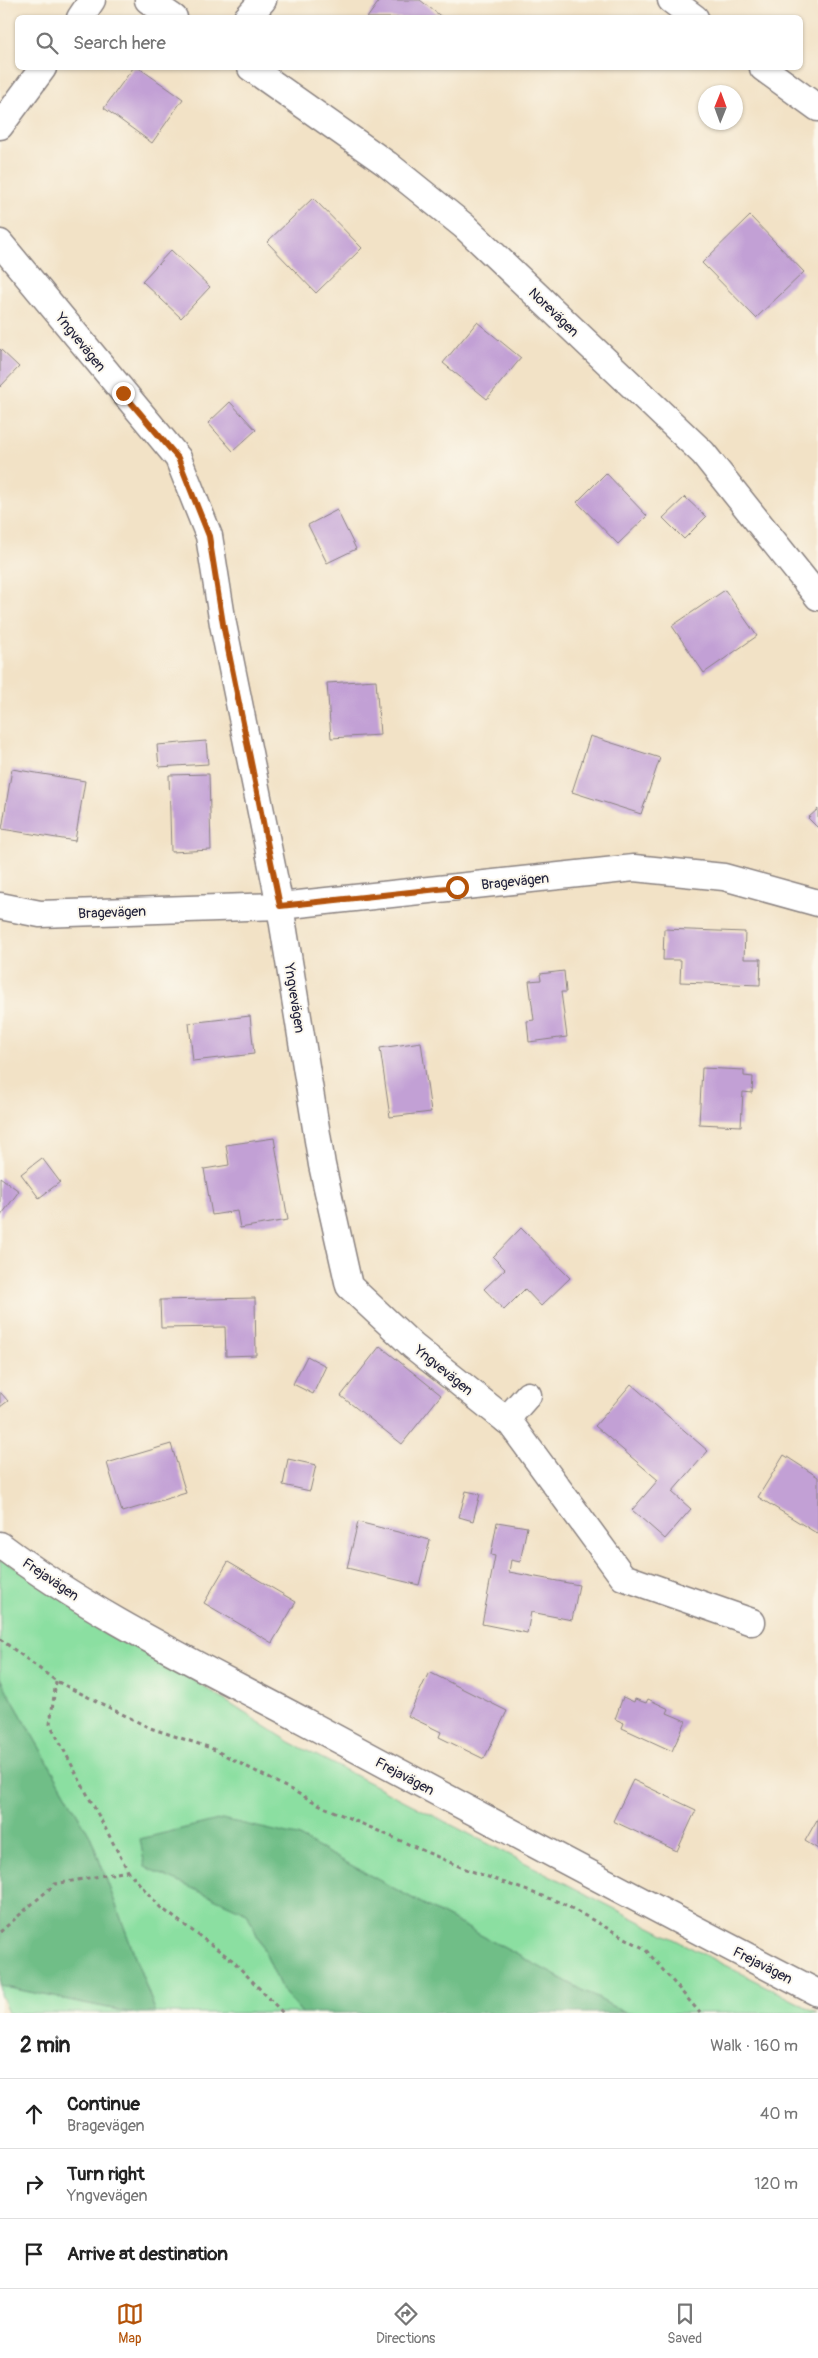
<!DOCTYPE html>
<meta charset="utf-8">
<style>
body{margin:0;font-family:Pangolin,sans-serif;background:#f6f6f6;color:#222}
.compass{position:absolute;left:698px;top:85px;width:45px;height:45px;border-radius:50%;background:#fff;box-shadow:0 1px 4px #0004;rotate:1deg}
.stop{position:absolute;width:15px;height:15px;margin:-11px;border:4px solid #b45309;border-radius:50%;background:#fff}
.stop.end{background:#b45309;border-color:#fff;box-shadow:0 1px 5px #0008}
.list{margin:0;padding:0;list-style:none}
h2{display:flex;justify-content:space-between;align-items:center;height:65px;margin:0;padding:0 20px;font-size:21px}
h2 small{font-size:16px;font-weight:400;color:#767676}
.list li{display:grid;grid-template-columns:32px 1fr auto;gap:15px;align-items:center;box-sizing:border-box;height:70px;padding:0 20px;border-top:1px solid #e0e0e0}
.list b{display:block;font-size:19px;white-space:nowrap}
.list p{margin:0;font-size:16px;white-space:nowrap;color:#767676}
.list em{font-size:16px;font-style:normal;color:#767676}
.icon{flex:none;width:28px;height:28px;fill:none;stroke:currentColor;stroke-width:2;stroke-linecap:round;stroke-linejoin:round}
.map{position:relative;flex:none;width:818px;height:2013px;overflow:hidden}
.search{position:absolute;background:#fff;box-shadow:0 1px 4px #0004;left:15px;right:15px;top:15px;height:55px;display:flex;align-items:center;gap:12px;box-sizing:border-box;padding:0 18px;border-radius:8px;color:#767676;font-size:19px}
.sheet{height:275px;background:#fff}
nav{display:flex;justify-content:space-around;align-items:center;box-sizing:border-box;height:70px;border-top:1px solid #e0e0e0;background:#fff;font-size:14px;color:#767676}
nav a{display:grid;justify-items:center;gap:2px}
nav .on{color:#b45309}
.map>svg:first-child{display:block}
</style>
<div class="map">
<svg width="818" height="2013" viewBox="0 0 818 2013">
<rect width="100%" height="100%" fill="#fbf7ec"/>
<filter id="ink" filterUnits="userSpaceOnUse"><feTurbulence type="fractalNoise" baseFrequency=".02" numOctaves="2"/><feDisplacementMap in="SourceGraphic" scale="10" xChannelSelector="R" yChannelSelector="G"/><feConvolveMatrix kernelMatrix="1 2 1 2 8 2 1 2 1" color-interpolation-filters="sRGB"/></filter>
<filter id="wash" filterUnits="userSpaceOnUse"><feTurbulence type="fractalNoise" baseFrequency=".0096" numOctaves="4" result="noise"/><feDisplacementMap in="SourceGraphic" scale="20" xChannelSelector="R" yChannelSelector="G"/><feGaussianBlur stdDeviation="1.12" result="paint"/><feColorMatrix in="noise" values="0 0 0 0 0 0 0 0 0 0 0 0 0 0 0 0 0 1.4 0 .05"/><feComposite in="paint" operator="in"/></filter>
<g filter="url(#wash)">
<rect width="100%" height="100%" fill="#f2e2c6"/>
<g fill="#8bdfa1" stroke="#56806e">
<polygon points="0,1557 290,1742 818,2013 625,2013 297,1836 145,1866 247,1913 282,1990 302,2013 156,2013 91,1838 0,1678"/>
<polygon points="0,1986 133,2013 8,2013 0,1994"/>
</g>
<g fill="#70be87" stroke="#497061">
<polygon points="0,1678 91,1838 156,2013 133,2013 0,1986"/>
<polygon points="222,1819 297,1836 625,2013 302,2013 282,1990 247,1913 145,1867 140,1839"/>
</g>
<g id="blocks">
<g fill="#c2a0d5">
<polygon points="380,0 420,0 443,18 367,18"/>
<polygon points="133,68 139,68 183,99 152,143 104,108"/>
<polygon points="313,198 362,248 316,293 267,242"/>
<polygon points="750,216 804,272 756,318 702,263"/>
<polygon points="171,250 210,287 181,318 142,281"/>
<polygon points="477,322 521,358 487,399 443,363"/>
<polygon points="0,349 19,367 0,387"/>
<polygon points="230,402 256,430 233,451 208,423"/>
<polygon points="606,473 647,516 618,544 577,502"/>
<polygon points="685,497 706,517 684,539 663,518"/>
<polygon points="337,510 356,549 327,563 308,525"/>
<polygon points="725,590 757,636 704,673 672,626"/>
<polygon points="376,680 380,735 331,738 327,683"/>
<polygon points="590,736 660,758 641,814 572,792"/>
<polygon points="206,741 208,764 159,767 157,745"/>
<polygon points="12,769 85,781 75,841 2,829"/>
<polygon points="209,774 211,850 171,852 169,775"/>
<polygon points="818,809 818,828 808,818"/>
<polygon points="664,929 745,932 744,959 761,959 760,985 680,982 681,960 663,960"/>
<polygon points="564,971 566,992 561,992 567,1037 529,1042 527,1021 534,1020 529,981 541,980 540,974"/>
<polygon points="250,1016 254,1054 193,1061 189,1023"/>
<polygon points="421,1042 431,1112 390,1117 380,1048"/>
<polygon points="702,1068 744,1070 744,1076 753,1077 752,1093 743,1092 741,1126 699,1124"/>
<polygon points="274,1138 288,1220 240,1228 237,1211 212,1215 204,1169 229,1165 226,1145"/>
<polygon points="42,1158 60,1182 39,1198 21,1174"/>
<polygon points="0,1177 19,1191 0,1217"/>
<polygon points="521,1228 570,1278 541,1306 525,1289 504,1310 484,1289 505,1269 493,1257"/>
<polygon points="255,1298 256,1355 226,1356 225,1327 161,1328 160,1300"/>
<polygon points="380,1346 441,1395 402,1444 341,1396"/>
<polygon points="307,1356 326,1366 313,1394 293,1384"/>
<polygon points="631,1384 708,1451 672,1492 691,1509 665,1539 632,1510 658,1480 595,1426"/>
<polygon points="0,1392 8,1401 0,1407"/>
<polygon points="171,1444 186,1493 122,1512 107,1463"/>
<polygon points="784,1455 818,1477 818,1534 758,1497"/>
<polygon points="288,1459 316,1465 310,1491 283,1485"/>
<polygon points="466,1491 480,1494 473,1521 459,1517"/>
<polygon points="358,1522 430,1540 419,1585 347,1568"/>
<polygon points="497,1522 527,1527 520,1562 511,1560 509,1572 579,1585 572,1620 531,1612 527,1633 482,1624 495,1556 491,1555"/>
<polygon points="228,1562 296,1602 272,1643 204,1603"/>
<polygon points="429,1672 507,1711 484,1759 439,1737 441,1732 408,1716"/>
<polygon points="623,1697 634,1702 635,1699 646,1703 648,1699 669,1709 667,1713 686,1721 672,1751 622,1728 624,1723 615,1719"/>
<polygon points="633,1780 696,1810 677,1851 613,1821"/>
<polygon points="818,1818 818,1849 805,1841"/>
</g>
</g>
</g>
<g filter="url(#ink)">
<use href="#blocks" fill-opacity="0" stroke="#8a8280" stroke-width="1"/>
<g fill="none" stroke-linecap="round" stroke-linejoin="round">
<g stroke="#8a8280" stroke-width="29">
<g id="minor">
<polyline points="148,0 174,18"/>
<polyline points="671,0 695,18"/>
<polyline points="80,18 92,0"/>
<polyline points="247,18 263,0"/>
<polyline points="251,68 387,164 464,226 703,453 818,597"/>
<polyline points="763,68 818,108"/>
<polyline points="0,126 43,68"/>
<polyline points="0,243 178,458 209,536 223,624 280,906 322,1165 349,1286 413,1346 511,1424 623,1577 752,1622"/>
<polyline points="0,906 40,914 280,906 634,868 724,877 818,903"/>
<polyline points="506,1420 528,1395"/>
<path d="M 0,1545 C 93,1615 201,1666 304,1721 C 475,1813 646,1904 818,1993"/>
</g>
</g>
<g stroke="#8a8280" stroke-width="3" stroke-dasharray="4 4" stroke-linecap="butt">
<polyline points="0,1639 56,1681 150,1728 211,1748 326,1808 463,1868 562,1903 645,1949 700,2013"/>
<polyline points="56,1681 50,1724 128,1871 160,1907 232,1960 283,2013"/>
<polyline points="0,1932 55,1884 128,1871"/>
</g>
<use href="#minor" stroke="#fff" stroke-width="26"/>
</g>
</g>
<g fill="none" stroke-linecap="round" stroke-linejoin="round" filter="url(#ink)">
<polyline stroke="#b45309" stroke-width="6" points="123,393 178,458 209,536 223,624 280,906 457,887"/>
</g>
<g text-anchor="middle" stroke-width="4" stroke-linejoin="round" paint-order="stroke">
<g font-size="14" fill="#22223b" stroke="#fbf7ec">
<text transform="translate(554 312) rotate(44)" y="5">Norevägen</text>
<text transform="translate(81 342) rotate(51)" y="5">Yngvevägen</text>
<text transform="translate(515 881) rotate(-6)" y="5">Bragevägen</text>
<text transform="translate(112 912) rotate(-2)" y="5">Bragevägen</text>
<text transform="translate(295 998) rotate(81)" y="5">Yngvevägen</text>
<text transform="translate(444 1370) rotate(39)" y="5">Yngvevägen</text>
<text transform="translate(51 1579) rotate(34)" y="5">Frejavägen</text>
<text transform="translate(405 1776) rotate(28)" y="5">Frejavägen</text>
<text transform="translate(763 1965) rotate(27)" y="5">Frejavägen</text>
</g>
</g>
</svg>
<svg class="compass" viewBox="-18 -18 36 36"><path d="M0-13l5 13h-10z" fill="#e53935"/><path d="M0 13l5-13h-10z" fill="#767676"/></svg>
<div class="stop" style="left:457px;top:887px"></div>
<div class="stop end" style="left:123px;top:393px"></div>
<div class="search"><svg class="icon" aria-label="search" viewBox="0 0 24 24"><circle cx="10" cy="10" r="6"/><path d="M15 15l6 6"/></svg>Search here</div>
</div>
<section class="sheet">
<h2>2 min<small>Walk · 160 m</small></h2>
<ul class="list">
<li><svg class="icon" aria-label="ahead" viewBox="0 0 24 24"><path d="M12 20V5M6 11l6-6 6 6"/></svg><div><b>Continue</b><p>Bragevägen</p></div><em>40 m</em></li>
<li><svg class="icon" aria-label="right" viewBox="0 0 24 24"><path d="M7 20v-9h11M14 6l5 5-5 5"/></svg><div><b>Turn right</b><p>Yngvevägen</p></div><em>120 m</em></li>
<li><svg class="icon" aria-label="arrive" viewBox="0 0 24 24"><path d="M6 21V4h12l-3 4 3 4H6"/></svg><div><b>Arrive at destination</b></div></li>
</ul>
</section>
<nav>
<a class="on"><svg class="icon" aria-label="map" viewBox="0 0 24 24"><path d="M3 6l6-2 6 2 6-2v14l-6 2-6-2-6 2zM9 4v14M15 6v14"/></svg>Map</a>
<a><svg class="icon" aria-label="directions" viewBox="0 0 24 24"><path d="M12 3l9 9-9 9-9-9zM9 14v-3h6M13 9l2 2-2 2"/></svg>Directions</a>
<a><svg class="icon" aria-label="saved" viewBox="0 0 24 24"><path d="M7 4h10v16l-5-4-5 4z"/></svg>Saved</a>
</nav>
